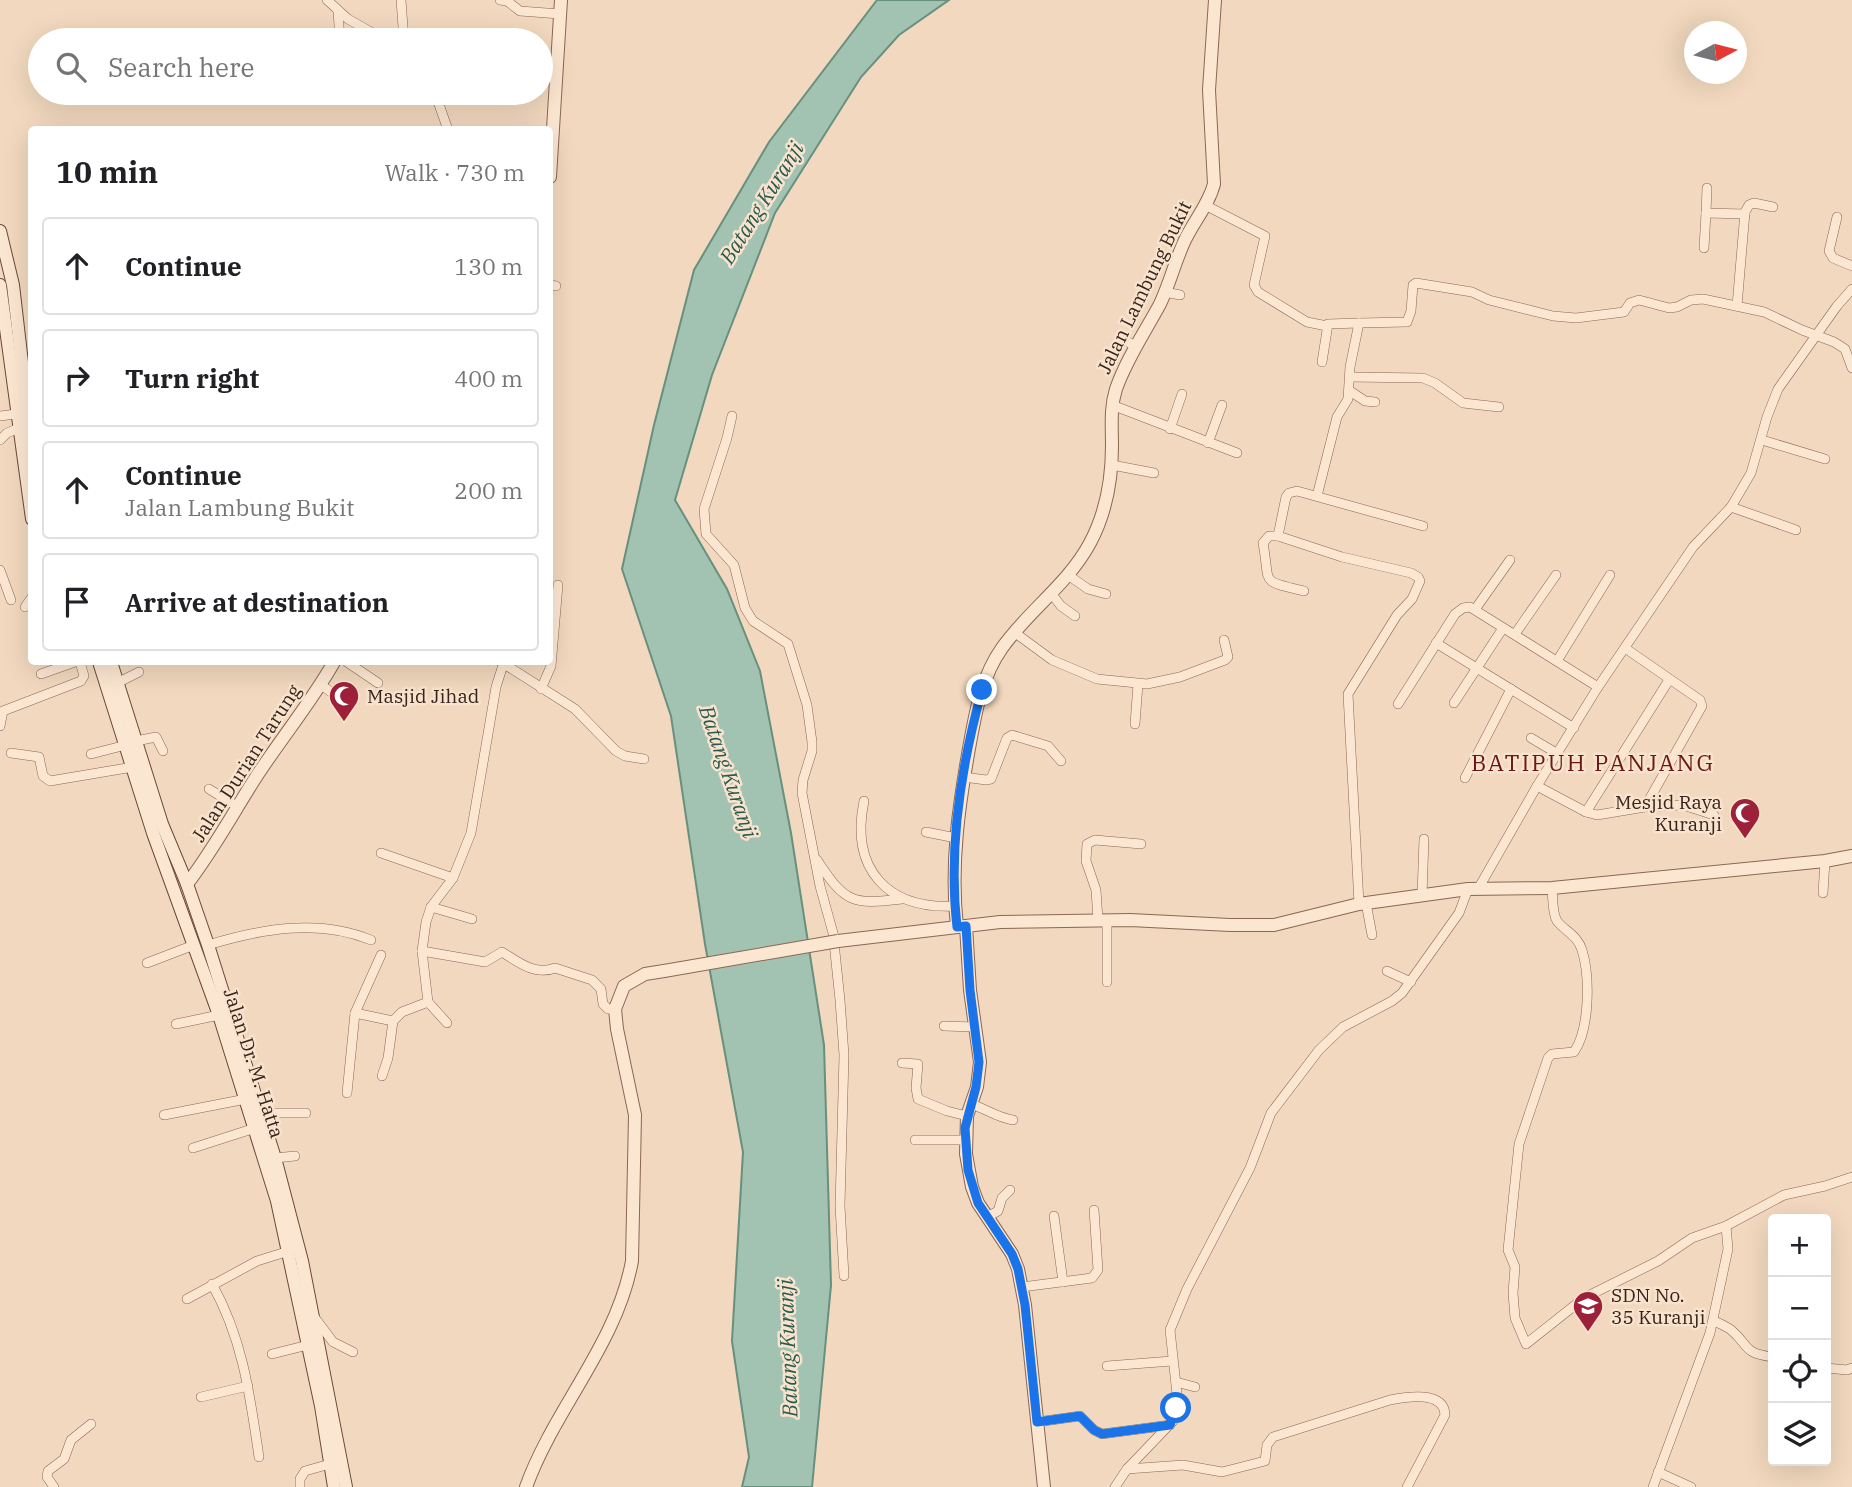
<!DOCTYPE html>
<meta charset="utf-8">
<style>
body{margin:0;font-family:"IBM Plex Serif",serif;background:#f2f2f2;color:#202124}
.controls{position:absolute;right:21px;bottom:21px;display:grid;overflow:hidden;border-radius:7px;box-shadow:0 7px 28px #0002}
.controls button{width:63px;height:63px;display:grid;place-items:center;padding:0;border:0;border-bottom:2px solid #e0e0e0;background:#fff;color:#202124;font:35px sans-serif}
.compass{position:absolute;left:1684px;top:21px;width:63px;height:63px;border-radius:50%;background:#fff;box-shadow:0 7px 28px #0002;rotate:83deg}
.stop{position:absolute;width:21px;height:21px;margin:-16px;border:5px solid #1a73e8;border-radius:50%;background:#fff}
.stop.end{background:#1a73e8;border-color:#fff;box-shadow:0 2px 7px #0008}
.list{margin:0;padding:0;list-style:none}
h2{display:flex;justify-content:space-between;align-items:center;height:91px;margin:0;padding:0 28px;font-size:30px}
h2 small{font-size:23px;font-weight:400;color:#757577}
.list li{display:grid;grid-template-columns:46px 1fr auto;gap:21px;align-items:center;box-sizing:border-box;height:98px;margin:0 14px 14px;padding:0 14px;border:2px solid #e0e0e0;border-radius:7px}
.list b{display:block;font-size:26px;white-space:nowrap}
.list p{margin:0;font-size:23px;white-space:nowrap;color:#757577}
.list em{font-size:23px;font-style:normal;color:#757577}
.icon{flex:none;width:38px;height:38px;fill:none;stroke:currentColor;stroke-width:2;stroke-linecap:round;stroke-linejoin:round}
.map{position:relative;flex:none;width:1852px;height:1487px;overflow:hidden}
.search{position:absolute;background:#fff;box-shadow:0 7px 28px #0002;left:28px;top:28px;width:525px;height:77px;display:flex;align-items:center;gap:18px;box-sizing:border-box;padding:0 24px;border-radius:38px;color:#757577;font-size:26px}
.panel{position:absolute;background:#fff;box-shadow:0 7px 28px #0002;left:28px;top:126px;width:525px;height:539px;border-radius:7px}
.map>svg:first-child{display:block}
</style>
<div class="map">
<svg width="1852" height="1487" viewBox="0 0 1852 1487">
<rect width="100%" height="100%" fill="#f1d8be"/>
<polygon fill="#a2c2b2" stroke="#68907e" stroke-width="2" points="877,0 949,0 899,35 861,77 775,213 712,375 675,500 727,589 760,671 791,833 824,1045 831,1285 812,1487 742,1487 749,1457 732,1341 743,1152 705,944 671,716 622,569 654,425 694,270 769,142"/>
<g fill="none" stroke-linecap="round" stroke-linejoin="round">
<g stroke="#8b6755" stroke-width="10">
<g id="minor">
<polyline points="327,0 348,19 385,40"/>
<polyline points="401,0 404,40"/>
<polyline points="500,0 507,1 520,11 560,14"/>
<polyline points="338,11 340,40"/>
<polyline points="435,93 448,130"/>
<polyline points="1707,188 1706,213 1745,214"/>
<polyline points="1205,205 1265,236 1254,285 1258,292 1307,322 1327,326"/>
<polyline points="1837,217 1829,251 1833,258 1852,266"/>
<polyline points="1704,248 1706,213"/>
<polyline points="550,285 556,286"/>
<polyline points="1165,292 1180,295"/>
<polyline points="1737,306 1745,212 1749,205 1754,203 1773,207"/>
<polyline points="1121,338 1135,346"/>
<polyline points="1322,362 1328,324 1359,323"/>
<polyline points="1350,377 1423,378 1435,383 1463,403 1499,407"/>
<polyline points="1350,391 1365,401 1375,402"/>
<polyline points="1112,405 1237,453"/>
<polyline points="0,416 16,414"/>
<polyline points="732,416 727,438 704,509 706,534 734,565 745,608 753,621 788,644 807,705 812,742 812,751 803,780 802,793 820,886 833,933 840,1000 844,1055 840,1206 844,1276"/>
<polyline points="1170,429 1182,394"/>
<polyline points="0,440 7,433 19,428"/>
<polyline points="1762,440 1825,459"/>
<polyline points="1208,443 1222,405"/>
<polyline points="1112,465 1154,473"/>
<polyline points="1317,496 1337,417 1348,399 1350,367 1359,323 1407,322 1411,311 1413,285 1416,283 1472,292 1489,300 1553,316 1576,318 1624,312 1630,303 1639,300 1669,308 1677,307 1691,300 1703,299 1764,312 1802,330 1834,342 1845,349 1852,368"/>
<polyline points="1731,507 1796,530"/>
<polyline points="1278,536 1286,497 1289,493 1297,491 1423,526"/>
<polyline points="0,570 11,600"/>
<polyline points="1068,575 1088,589 1106,594"/>
<path d="M 1304,591 C 1258,580 1271,585 1263,543 L 1269,536 L 1278,536 L 1342,557 L 1411,573 L 1418,577 L 1420,581 L 1412,599 L 1397,615 L 1348,694 L 1359,904"/>
<polyline points="1051,593 1061,606 1075,616"/>
<polyline points="25,607 32,597"/>
<polyline points="1476,608 1510,560"/>
<polyline points="1014,632 1052,660 1097,679 1147,684 1180,677 1225,660 1228,657 1224,640"/>
<polyline points="1515,634 1556,575"/>
<polyline points="1436,643 1574,728"/>
<polyline points="1557,661 1610,575"/>
<polyline points="347,662 378,683"/>
<polyline points="501,662 575,709 616,751 625,756 644,759"/>
<polyline points="41,674 75,662"/>
<polyline points="117,683 139,672"/>
<polyline points="321,685 331,692"/>
<polyline points="541,689 551,666 558,585"/>
<polyline points="1454,703 1503,628"/>
<polyline points="1398,704 1455,614 1463,608 1470,607 1598,687"/>
<polyline points="1135,724 1138,684"/>
<polyline points="0,726 3,711 81,681 84,676 80,662"/>
<polyline points="1531,738 1558,754"/>
<polyline points="136,741 156,737 163,751"/>
<polyline points="11,753 39,757 43,776 50,781 133,767"/>
<polyline points="91,754 126,745"/>
<polyline points="964,777 986,780 991,779 1007,738 1012,735 1048,746 1061,761"/>
<polyline points="1465,778 1511,689"/>
<polyline points="1537,786 1586,812 1597,815 1645,807 1702,706 1700,700 1625,648"/>
<polyline points="209,789 238,807"/>
<path d="M 864,801 C 850,869 887,910 956,906"/>
<polyline points="1645,807 1683,805 1714,815"/>
<polyline points="1586,812 1669,680"/>
<polyline points="926,832 956,838"/>
<polyline points="381,853 453,878"/>
<path d="M 817,860 C 845,903 852,905 902,899"/>
<path d="M 1552,888 C 1553,898 1552,913 1557,921 C 1565,931 1578,936 1582,950 C 1590,976 1590,1029 1574,1052 L 1552,1054 L 1548,1058 L 1519,1144 L 1508,1250 L 1515,1267 L 1513,1293 L 1515,1318 L 1526,1344 L 1584,1298 L 1658,1261 L 1692,1238 L 1726,1226 L 1784,1195 L 1825,1186 L 1852,1177"/>
<polyline points="1478,889 1537,786 1598,687 1693,547 1731,507 1751,473 1767,417 1778,389 1837,306 1852,289"/>
<polyline points="1823,893 1825,861"/>
<polyline points="1422,895 1424,839"/>
<polyline points="1366,903 1372,935"/>
<polyline points="431,907 472,919"/>
<polyline points="1098,920 1096,890 1086,861 1087,844 1095,840 1141,844"/>
<polyline points="1107,920 1107,982"/>
<path d="M 208,945 C 261,929 318,918 371,940"/>
<path d="M 422,951 L 485,962 L 502,952 C 518,962 535,976 555,968 L 592,980 L 601,989 L 603,1004 L 608,1009 L 615,1009"/>
<polyline points="147,963 194,945"/>
<polyline points="1387,971 1411,982"/>
<polyline points="428,1002 447,1023"/>
<polyline points="355,1013 393,1021 402,1012 428,1002 422,951 426,922 431,907 453,878 471,833 496,687 503,665"/>
<polyline points="176,1024 219,1015"/>
<polyline points="944,1026 975,1027"/>
<polyline points="902,1063 918,1064 916,1088 918,1099 947,1111 967,1116"/>
<polyline points="382,1076 388,1058 393,1021"/>
<polyline points="347,1093 355,1013 381,955"/>
<path d="M 971,1104 C 986,1109 998,1118 1013,1120"/>
<polyline points="261,1113 306,1113"/>
<polyline points="164,1115 246,1099"/>
<polyline points="915,1140 965,1140"/>
<polyline points="193,1148 255,1128"/>
<polyline points="275,1158 295,1156"/>
<polyline points="1054,1216 1063,1282"/>
<polyline points="987,1217 998,1211 1002,1198 1010,1190"/>
<path d="M 212,1284 C 243,1339 250,1396 259,1457"/>
<polyline points="1022,1287 1092,1278 1098,1270 1094,1210"/>
<polyline points="187,1299 257,1261 289,1251"/>
<polyline points="315,1318 333,1342 353,1352"/>
<path d="M 1714,1321 C 1719,1323 1725,1326 1730,1329 C 1750,1345 1741,1353 1773,1357"/>
<polyline points="272,1354 308,1345"/>
<polyline points="1107,1366 1172,1361"/>
<polyline points="1826,1368 1847,1370 1852,1368"/>
<polyline points="1176,1382 1195,1387"/>
<polyline points="201,1397 248,1386"/>
<polyline points="1037,1422 1080,1416 1094,1430 1102,1434 1170,1425"/>
<path d="M 1127,1469 L 1183,1465 L 1222,1472 L 1265,1461 L 1267,1445 L 1273,1437 L 1390,1400 C 1406,1397 1444,1390 1445,1415 L 1407,1487"/>
<polyline points="1658,1472 1691,1487"/>
<polyline points="54,1487 47,1477 48,1471 64,1459 71,1440 91,1424"/>
<polyline points="300,1487 300,1479 305,1471 330,1464"/>
<polyline points="1115,1487 1127,1469 1173,1421 1177,1394 1170,1330 1187,1289 1250,1168 1271,1113 1319,1050 1343,1027 1392,1001 1402,993 1459,913 1468,889"/>
<polyline points="1653,1487 1710,1333 1728,1249 1726,1226"/>
</g>
</g>
<g stroke="#8b6755" stroke-width="14">
<g id="tertiary">
<polyline points="550,177 561,0"/>
<path d="M 187,884 C 214,849 234,811 258,774 C 283,736 312,701 334,662"/>
<polyline points="966,926 970,990 980,1062 977,1087 967,1116 966,1154 972,1187 978,1203 1012,1254 1018,1269 1025,1305 1044,1487"/>
<path d="M 957,927 C 950,864 959,804 970,743 C 976,710 982,676 1002,648 C 1028,611 1068,584 1090,543 C 1106,513 1112,480 1112,446 C 1112,426 1110,408 1116,389 C 1127,358 1145,332 1160,304 C 1170,283 1175,261 1185,240 C 1194,221 1209,204 1214,184 L 1209,90 L 1215,0"/>
<polyline points="838,941 1000,922 1130,920 1230,925 1274,925 1359,904 1468,889 1552,888 1825,861 1852,856"/>
<path d="M 526,1487 C 554,1409 617,1344 632,1261 L 635,1115 L 617,1029 L 615,1009 L 624,986 L 645,974 L 664,971"/>
</g>
</g>
<g stroke="#6c4839" stroke-width="14">
<g id="secondary">
<polyline points="0,231 13,285 32,449"/>
<polyline points="0,285 32,519"/>
<polyline points="99,662 153,833 219,1015 277,1201 321,1406 334,1487"/>
<polyline points="111,662 162,824 187,884 208,945 275,1158 302,1261 346,1487"/>
</g>
</g>
<use href="#minor" stroke="#fbe6d1" stroke-width="9"/>
<use href="#tertiary" stroke="#fbe6d1" stroke-width="12"/>
<use href="#secondary" stroke="#fbe6d1" stroke-width="12"/>
<g stroke="#8b6755" stroke-width="14" stroke-linecap="butt">
<polyline id="tertiary-bridge" points="664,971 838,941"/>
</g>
<use href="#tertiary-bridge" stroke="#fbe6d1" stroke-width="12"/>
</g>
<g fill="none" stroke-linecap="round" stroke-linejoin="round">
<path stroke="#1a73e8" stroke-width="9" d="M 982,690 C 961,766 948,848 957,927 L 966,926 L 970,990 L 979,1062 L 976,1087 L 965,1128 L 968,1170 L 978,1203 L 1012,1254 L 1018,1269 L 1025,1305 L 1037,1422 L 1080,1416 L 1094,1430 L 1102,1434 L 1170,1425 L 1176,1408"/>
</g>
<defs>
<g id="mosque-pin" transform="scale(1.575)"><path d="M0 17L-7.5 6A9.5 9.5 0 1 1 7.5 6Z" fill="#9e213a" stroke="#f8e3ce"/><path d="M3.5-4.9A6 6 0 1 0 3.5 4.9A5 5 0 1 1 3.5-4.9Z" fill="#fff"/></g>
<g id="school-pin" transform="scale(1.575)"><path d="M0 17L-7.5 6A9.5 9.5 0 1 1 7.5 6Z" fill="#9e213a" stroke="#f8e3ce"/><path d="M0-5L7-2L0 1L-7-2ZM-4 1L0 2.5L4 1V4Q0 6-4 4Z" fill="#fff"/></g>
</defs>
<g fill-rule="evenodd">
<use href="#mosque-pin" x="344" y="696"/>
<use href="#mosque-pin" x="1745" y="813"/>
<use href="#school-pin" x="1588" y="1306"/>
</g>
<g text-anchor="middle" stroke-width="5" stroke-linejoin="round" paint-order="stroke">
<g font-size="19" fill="#39241b" stroke="#f8e3ce">
<text transform="translate(1144 287) rotate(-64)" y="7">Jalan Lambung Bukit</text>
<text transform="translate(246 763) rotate(-57)" y="7">Jalan Durian Tarung</text>
<text transform="translate(254 1063) rotate(72)" y="7">Jalan Dr. M. Hatta</text>
</g>
<g font-size="19" fill="#39241b" stroke="#f8e3ce" text-anchor="start">
<text x="367" y="703">Masjid Jihad</text>
<text x="1722" y="809" text-anchor="end">Mesjid Raya<tspan x="1722" dy="22">Kuranji</tspan></text>
<text x="1611" y="1302">SDN No.<tspan x="1611" dy="22">35 Kuranji</tspan></text>
</g>
<g font-size="21" font-style="italic" fill="#295a4d" stroke="#f8e3ce">
<text transform="translate(762 203) rotate(-58)" y="7">Batang Kuranji</text>
<text transform="translate(728 772) rotate(71)" y="7">Batang Kuranji</text>
<text transform="translate(788 1348) rotate(-92)" y="7">Batang Kuranji</text>
</g>
<g font-size="23" letter-spacing="2" fill="#691817" stroke="#f8e3ce">
<text x="1593" y="771">BATIPUH PANJANG</text>
</g>
</g>
</svg>
<div class="controls">
<button>+</button>
<button>−</button>
<button><svg class="icon" aria-label="locate" viewBox="0 0 24 24"><circle cx="12" cy="12" r="6"/><path d="M12 2v4M12 18v4M2 12h4M18 12h4"/></svg></button>
<button><svg class="icon" aria-label="layers" viewBox="0 0 24 24"><path d="M12 4l9 5-9 5-9-5zM3 14l9 5 9-5"/></svg></button>
</div>
<svg class="compass" viewBox="-18 -18 36 36"><path d="M0-13l5 13h-10z" fill="#e53935"/><path d="M0 13l5-13h-10z" fill="#757577"/></svg>
<div class="stop" style="left:1176px;top:1408px"></div>
<div class="stop end" style="left:982px;top:690px"></div>
<div class="search"><svg class="icon" aria-label="search" viewBox="0 0 24 24"><circle cx="10" cy="10" r="6"/><path d="M15 15l6 6"/></svg>Search here</div>
<section class="panel">
<h2>10 min<small>Walk · 730 m</small></h2>
<ul class="list">
<li><svg class="icon" aria-label="ahead" viewBox="0 0 24 24"><path d="M12 20V5M6 11l6-6 6 6"/></svg><div><b>Continue</b></div><em>130 m</em></li>
<li><svg class="icon" aria-label="right" viewBox="0 0 24 24"><path d="M7 20v-9h11M14 6l5 5-5 5"/></svg><div><b>Turn right</b></div><em>400 m</em></li>
<li><svg class="icon" aria-label="ahead" viewBox="0 0 24 24"><path d="M12 20V5M6 11l6-6 6 6"/></svg><div><b>Continue</b><p>Jalan Lambung Bukit</p></div><em>200 m</em></li>
<li><svg class="icon" aria-label="arrive" viewBox="0 0 24 24"><path d="M6 21V4h12l-3 4 3 4H6"/></svg><div><b>Arrive at destination</b></div></li>
</ul>
</section>
</div>
